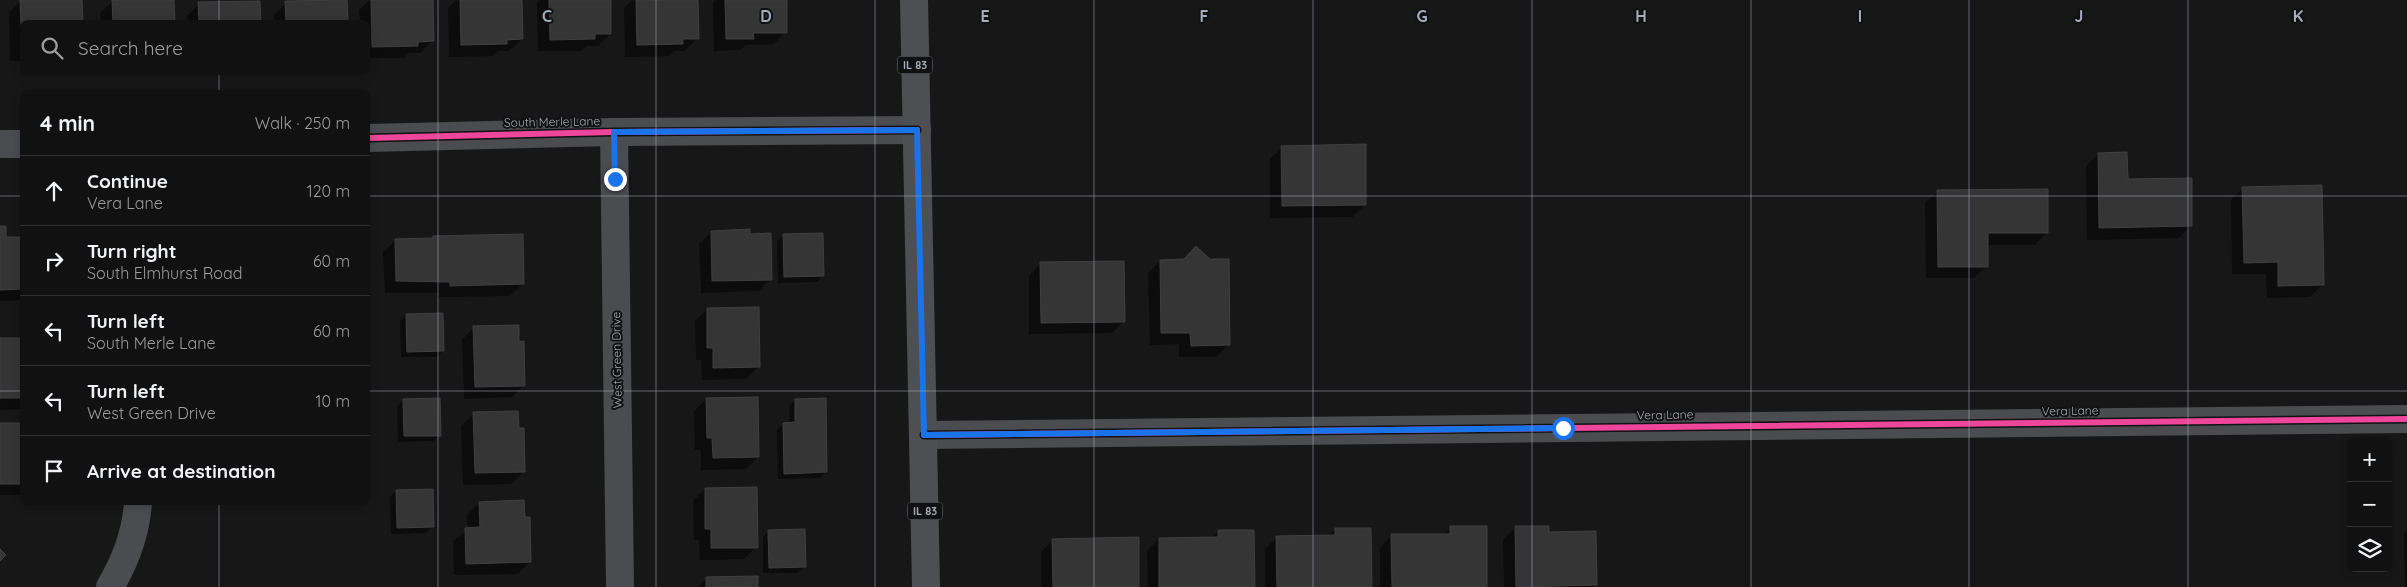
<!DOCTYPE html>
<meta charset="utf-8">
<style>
body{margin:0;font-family:Quicksand,sans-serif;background:#1e1f1f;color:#f1f3f6}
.controls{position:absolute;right:15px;bottom:15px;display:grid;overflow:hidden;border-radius:8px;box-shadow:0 2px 8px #0003}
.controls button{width:45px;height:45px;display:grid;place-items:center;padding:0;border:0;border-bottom:1px solid #303131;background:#111;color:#f1f3f6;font:25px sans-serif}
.stop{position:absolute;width:15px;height:15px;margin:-11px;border:4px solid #1a73e8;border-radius:50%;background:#fff}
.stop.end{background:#1a73e8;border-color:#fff;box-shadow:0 1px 5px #0008}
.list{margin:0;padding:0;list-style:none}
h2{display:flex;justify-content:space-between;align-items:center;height:65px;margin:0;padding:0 20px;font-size:21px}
h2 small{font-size:16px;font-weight:400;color:#9c9d9f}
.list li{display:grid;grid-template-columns:32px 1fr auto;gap:15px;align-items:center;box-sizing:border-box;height:70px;padding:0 20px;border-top:1px solid #303131}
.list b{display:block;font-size:19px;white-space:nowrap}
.list p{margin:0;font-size:16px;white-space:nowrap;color:#9c9d9f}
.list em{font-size:16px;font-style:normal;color:#9c9d9f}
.icon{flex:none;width:28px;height:28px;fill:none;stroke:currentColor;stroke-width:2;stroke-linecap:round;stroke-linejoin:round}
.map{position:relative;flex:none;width:2407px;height:587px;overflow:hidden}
.search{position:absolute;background:#111;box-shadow:0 2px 8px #0003;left:20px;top:20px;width:350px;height:55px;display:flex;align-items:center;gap:12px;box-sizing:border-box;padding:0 18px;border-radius:8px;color:#9c9d9f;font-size:19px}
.panel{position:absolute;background:#111;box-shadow:0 2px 8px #0003;left:20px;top:90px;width:350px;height:415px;border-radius:8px}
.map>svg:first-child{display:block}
</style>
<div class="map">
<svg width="2407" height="587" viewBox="0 0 2407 587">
<rect width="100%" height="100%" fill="#171717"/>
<g fill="#0007">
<polygon points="21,0 81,0 82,22 22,22 22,61 10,61 9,12"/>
<polygon points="173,0 173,22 101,22 100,13 113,1"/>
<polygon points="370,0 431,0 432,41 420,53 409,53 404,58 368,58 368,22 360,22 359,10"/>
<polygon points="456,0 520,0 522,39 509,51 498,51 493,56 449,57 448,8"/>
<polygon points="540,0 609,0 610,34 598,46 586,46 582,51 538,51 537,3"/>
<polygon points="632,0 696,0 697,38 685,51 674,51 669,56 625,57 624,8"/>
<polygon points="715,0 785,0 786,32 774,44 746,45 740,50 714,51 713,2"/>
<polygon points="346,1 347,22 274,22 274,15 286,3"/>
<polygon points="259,2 259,22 187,22 187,16 199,4"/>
<polygon points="1282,147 1365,205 1353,217 1270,218 1270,159"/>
<polygon points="2098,154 2127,181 2191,226 2179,238 2087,240 2086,166"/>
<polygon points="2243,188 2322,285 2310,297 2267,298 2266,274 2232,274 2231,200"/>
<polygon points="1938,191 2047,232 2035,245 1986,245 1987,266 1974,278 1926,278 1925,203"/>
<polygon points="0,228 5,238 22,238 22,300 0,301"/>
<polygon points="712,232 771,279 759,291 701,293 699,244"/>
<polygon points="784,235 823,276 817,282 778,283 777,241"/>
<polygon points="434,237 522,284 510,296 438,297 438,293 385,293 383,252 396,240 431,240"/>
<polygon points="1160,261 1229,344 1217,357 1179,357 1179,344 1150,345 1148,273"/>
<polygon points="1041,263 1124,321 1112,333 1029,334 1029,276"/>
<polygon points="707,309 758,367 746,379 702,380 701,360 696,360 695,321"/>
<polygon points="406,315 443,351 436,357 401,357 400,321"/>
<polygon points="474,327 518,343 524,385 512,397 464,399 462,340"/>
<polygon points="0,339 22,339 22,409 0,410"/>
<polygon points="706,399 758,457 746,469 701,470 701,450 695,450 694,411"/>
<polygon points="404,400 440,435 433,441 398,442 397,406"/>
<polygon points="795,400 826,472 820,478 778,479 777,430 783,424 790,424 789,406"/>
<polygon points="474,414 524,471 512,484 463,485 461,426"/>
<polygon points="22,424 22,495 0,495 0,425"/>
<polygon points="705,489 756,547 744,559 700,560 699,540 694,540 693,501"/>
<polygon points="396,491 433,526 426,533 391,534 390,497"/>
<polygon points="479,503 530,561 518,574 454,575 453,541 468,529 467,515"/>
<polygon points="1451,527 1486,587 1380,587 1380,548 1392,535 1443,535"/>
<polygon points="1515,527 1596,585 1594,587 1504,587 1503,540"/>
<polygon points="1336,529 1371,587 1265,587 1265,549 1277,537 1328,536"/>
<polygon points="769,531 804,567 798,573 763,573 763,537"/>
<polygon points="1218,531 1253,587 1148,587 1147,551 1159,539 1211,538"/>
<polygon points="2407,531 2407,587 2405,587 2404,534"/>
<polygon points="1053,540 1138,587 1041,587 1041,552"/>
<polygon points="707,578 757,587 698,587"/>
</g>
<g fill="#353536" stroke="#3f4043">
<polygon points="20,0 82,0 83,22 22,22 22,50"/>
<polygon points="112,0 174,0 175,22 113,22"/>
<polygon points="347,0 348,22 286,22 285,1"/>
<polygon points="371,0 433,0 434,41 418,42 418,46 372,47"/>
<polygon points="460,0 522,0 523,39 507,40 507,44 461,45"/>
<polygon points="549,0 611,0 611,34 595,34 595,39 550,40"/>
<polygon points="636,0 698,0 699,39 683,39 683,44 637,45"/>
<polygon points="725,0 787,0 787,33 753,33 754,39 726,39"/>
<polygon points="260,1 261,22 199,22 198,2"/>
<polygon points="1366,144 1366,205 1282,206 1281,146"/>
<polygon points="2127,152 2128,179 2192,178 2192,226 2099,228 2098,153"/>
<polygon points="2322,185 2324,285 2278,286 2278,262 2244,263 2242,187"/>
<polygon points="2048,189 2048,233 1988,233 1988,267 1938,267 1937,190"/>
<polygon points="0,226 6,226 6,237 22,237 22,289 0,290"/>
<polygon points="750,229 750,234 771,233 772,280 712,281 711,231"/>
<polygon points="823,233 824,276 784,277 783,234"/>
<polygon points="523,234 524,284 450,286 450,282 396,281 395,239 433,238 433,236"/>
<polygon points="1196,246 1210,259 1229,259 1230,345 1191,346 1190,333 1161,333 1160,260 1184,259"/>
<polygon points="1124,261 1125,322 1041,323 1040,262"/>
<polygon points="759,307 760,367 713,368 713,348 707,348 707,308"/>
<polygon points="443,313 444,351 407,352 406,314"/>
<polygon points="519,325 519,342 524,341 525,386 475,387 473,326"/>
<rect x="0" y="338" width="22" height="60"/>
<polygon points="758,397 759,457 713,458 712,438 707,438 706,398"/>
<polygon points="440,398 441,436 404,436 403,399"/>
<polygon points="826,398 827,472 784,474 783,423 795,422 795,399"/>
<polygon points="518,411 519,428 524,428 525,472 475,473 473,412"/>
<rect x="0" y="423" width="22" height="61"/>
<polygon points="757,487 758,548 711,548 711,529 705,529 705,488"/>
<polygon points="433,489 434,527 397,528 396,490"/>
<polygon points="524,500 525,517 530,517 531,562 466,564 465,528 480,527 479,502"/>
<polygon points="1450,526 1487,526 1487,587 1392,587 1391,534 1450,534"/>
<polygon points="1515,526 1549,526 1549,532 1596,531 1597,585 1516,587"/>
<polygon points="1335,528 1371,528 1372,587 1277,587 1276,536 1335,535"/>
<polygon points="805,529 806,567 769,568 768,530"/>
<polygon points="1218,530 1254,530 1255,587 1159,587 1159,538 1218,537"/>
<polygon points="1139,537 1139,587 1053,587 1052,539"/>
<polygon points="0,549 6,555 0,561"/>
<polygon points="758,576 758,587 706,587 706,577"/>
</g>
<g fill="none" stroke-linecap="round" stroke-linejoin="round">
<g stroke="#4b4c50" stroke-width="28">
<polyline points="614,132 620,587"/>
<polyline points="368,138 614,132 917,130"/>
<polyline points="0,144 22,144"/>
<polyline points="924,435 2407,419"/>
<path d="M 110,587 C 126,560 136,534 138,502"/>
</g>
<polyline stroke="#4d4f52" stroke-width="28" points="914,0 926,587"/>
<g stroke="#111113" stroke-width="9">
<g id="cycleway">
<polyline points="368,138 614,132 917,130"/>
<polyline points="924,435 2407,419"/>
</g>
</g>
<use href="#cycleway" stroke="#ed469a" stroke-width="6"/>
</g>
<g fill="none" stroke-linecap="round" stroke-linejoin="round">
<polyline stroke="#1a73e8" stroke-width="6" points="615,179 614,132 917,130 924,435 1563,428"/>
</g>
<path fill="none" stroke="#a8adb8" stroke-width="1" stroke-opacity="0.55" d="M 219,0 L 219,22M 438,0 L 438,587M 656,0 L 656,587M 875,0 L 875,587M 1094,0 L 1094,587M 1313,0 L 1313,587M 1532,0 L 1532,587M 1751,0 L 1751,587M 1969,0 L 1969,587M 2188,0 L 2188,587M 219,72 L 219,92M 0,196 L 22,196M 368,196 L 2407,196M 0,391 L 22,391M 368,391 L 2407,391M 219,502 L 219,587"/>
<g text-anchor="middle" stroke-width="4" stroke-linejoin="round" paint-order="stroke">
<g fill="#111113" stroke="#7b7e86" stroke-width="1">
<rect x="897.5" y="56.5" width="35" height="17" rx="4"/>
<rect x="907.5" y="502.5" width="35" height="17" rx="4"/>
</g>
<g font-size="11" font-weight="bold" fill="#a8adb8">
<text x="915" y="69">IL 83</text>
<text x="925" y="515">IL 83</text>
</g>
<g font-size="12" fill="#a8adb8" stroke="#111113">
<text transform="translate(552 122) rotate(-1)" y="4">South Merle Lane</text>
<text transform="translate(617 360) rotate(-91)" y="4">West Green Drive</text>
<text transform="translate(2070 411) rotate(-1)" y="4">Vera Lane</text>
<text transform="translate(1665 415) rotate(-1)" y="4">Vera Lane</text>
</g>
</g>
<g font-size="16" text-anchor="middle" font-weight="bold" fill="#a8adb8" stroke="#111113" stroke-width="4" stroke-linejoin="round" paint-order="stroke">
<text x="547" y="22">C</text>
<text x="766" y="22">D</text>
<text x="985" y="22">E</text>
<text x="1204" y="22">F</text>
<text x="1422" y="22">G</text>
<text x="1641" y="22">H</text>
<text x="1860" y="22">I</text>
<text x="2079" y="22">J</text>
<text x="2298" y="22">K</text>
</g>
</svg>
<div class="controls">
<button>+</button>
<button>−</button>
<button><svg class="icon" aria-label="layers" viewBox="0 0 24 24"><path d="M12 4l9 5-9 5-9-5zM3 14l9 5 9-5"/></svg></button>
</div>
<div class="stop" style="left:1563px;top:428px"></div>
<div class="stop end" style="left:615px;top:179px"></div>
<div class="search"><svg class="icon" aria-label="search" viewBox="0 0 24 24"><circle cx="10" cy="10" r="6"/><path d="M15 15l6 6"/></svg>Search here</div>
<section class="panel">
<h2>4 min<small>Walk · 250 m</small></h2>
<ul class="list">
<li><svg class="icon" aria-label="ahead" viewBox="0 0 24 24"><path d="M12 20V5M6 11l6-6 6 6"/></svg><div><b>Continue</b><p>Vera Lane</p></div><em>120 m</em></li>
<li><svg class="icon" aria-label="right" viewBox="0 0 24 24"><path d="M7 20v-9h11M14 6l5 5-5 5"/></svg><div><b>Turn right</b><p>South Elmhurst Road</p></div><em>60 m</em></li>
<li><svg class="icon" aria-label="left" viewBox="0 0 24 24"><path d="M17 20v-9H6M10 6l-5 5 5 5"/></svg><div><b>Turn left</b><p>South Merle Lane</p></div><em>60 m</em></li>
<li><svg class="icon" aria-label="left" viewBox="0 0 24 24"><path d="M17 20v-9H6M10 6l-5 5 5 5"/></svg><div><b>Turn left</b><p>West Green Drive</p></div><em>10 m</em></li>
<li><svg class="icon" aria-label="arrive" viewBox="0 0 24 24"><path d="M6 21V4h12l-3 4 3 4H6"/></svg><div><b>Arrive at destination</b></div></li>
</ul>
</section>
</div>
